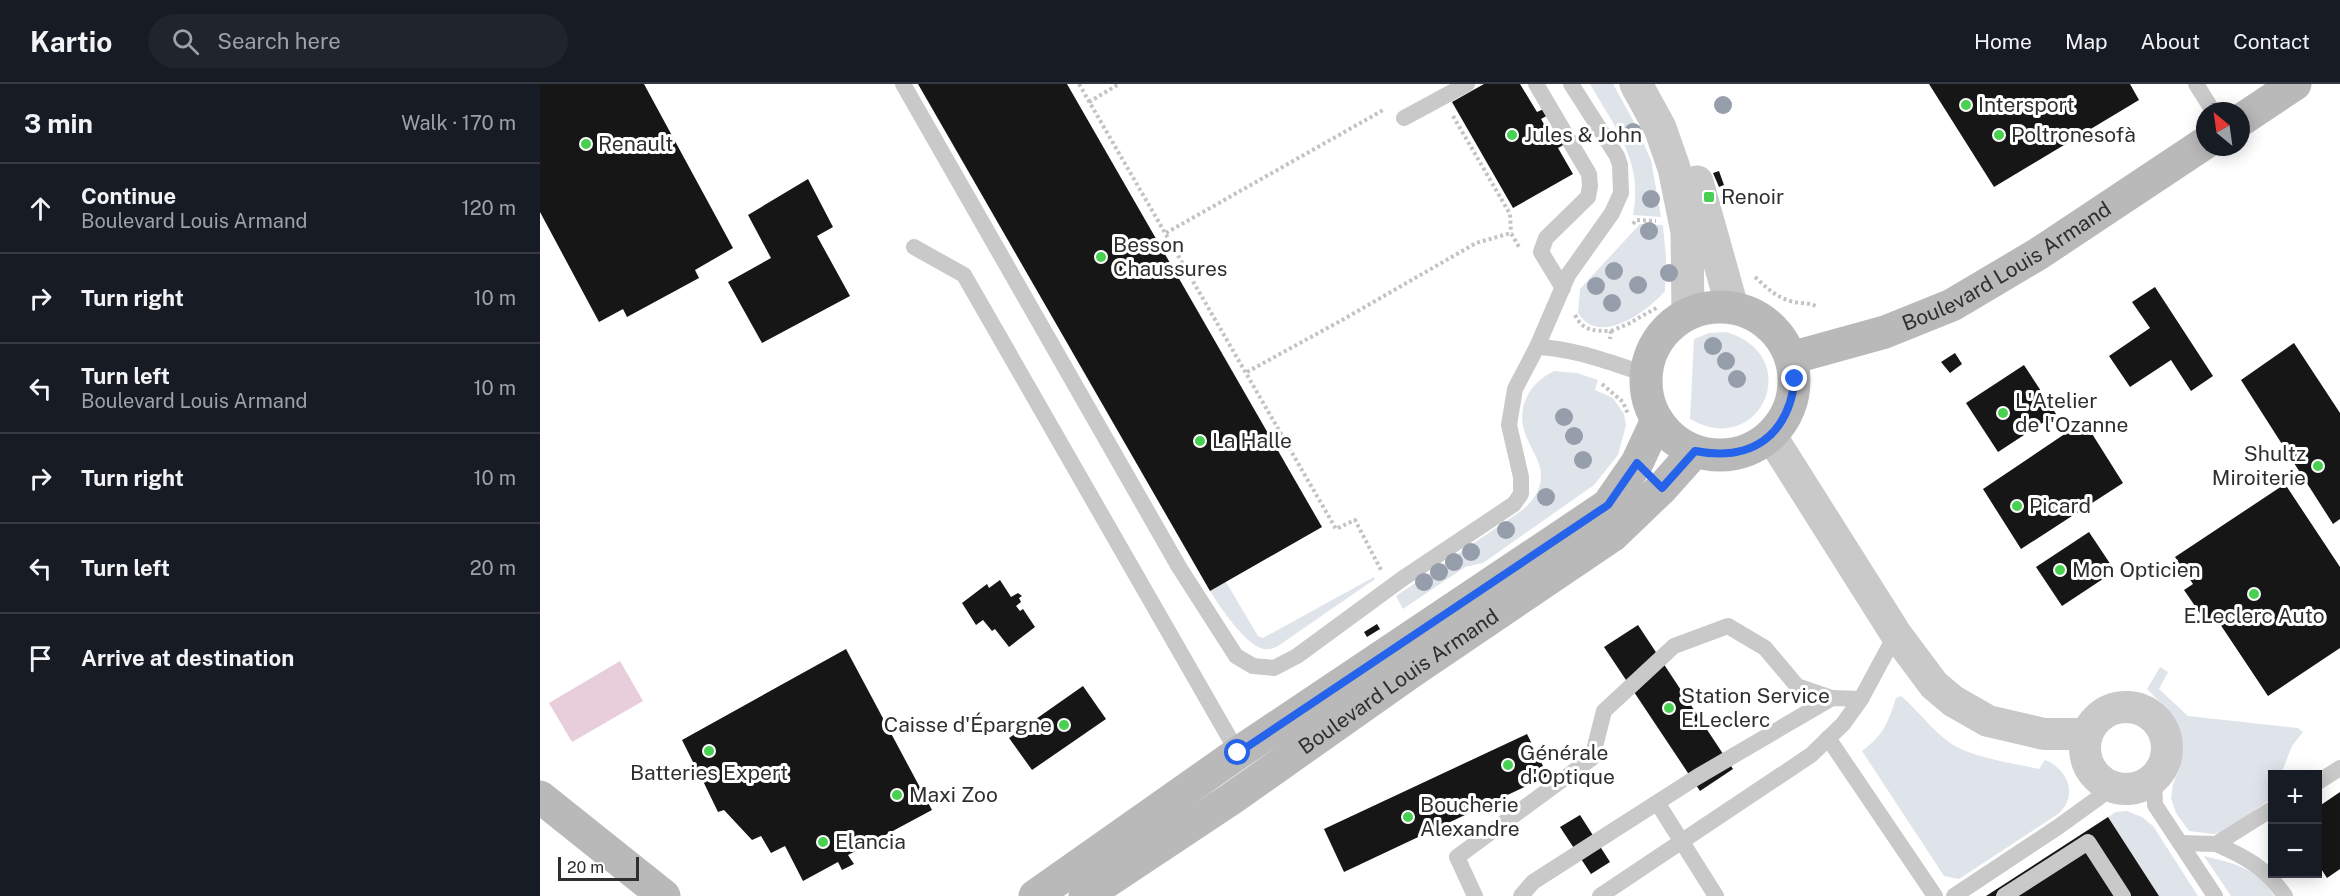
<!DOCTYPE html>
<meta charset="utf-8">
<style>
body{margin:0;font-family:"Public Sans",sans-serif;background:#20242c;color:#f1f3f6}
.controls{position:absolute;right:18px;bottom:18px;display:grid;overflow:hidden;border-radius:0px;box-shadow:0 3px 15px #0003}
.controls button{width:54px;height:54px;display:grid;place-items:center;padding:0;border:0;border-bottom:2px solid #363941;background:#171b24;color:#f1f3f6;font:30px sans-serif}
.compass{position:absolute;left:1656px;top:18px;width:54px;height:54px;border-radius:50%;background:#171b24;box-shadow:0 3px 15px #0003;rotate:331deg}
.scale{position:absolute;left:18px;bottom:15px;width:81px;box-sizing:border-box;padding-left:6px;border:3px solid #2f2f2f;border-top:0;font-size:16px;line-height:21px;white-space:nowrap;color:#2f2f2f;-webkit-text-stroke:4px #fff;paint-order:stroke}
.stop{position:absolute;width:18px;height:18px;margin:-14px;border:4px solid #2563eb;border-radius:50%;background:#fff}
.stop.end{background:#2563eb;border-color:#fff;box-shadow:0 2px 6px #0008}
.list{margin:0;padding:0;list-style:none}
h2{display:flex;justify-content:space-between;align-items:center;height:78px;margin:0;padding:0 24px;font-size:26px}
h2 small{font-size:20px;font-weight:400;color:#9ea1a6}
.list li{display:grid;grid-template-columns:39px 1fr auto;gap:18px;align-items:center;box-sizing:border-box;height:90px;padding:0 24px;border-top:2px solid #363941}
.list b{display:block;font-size:22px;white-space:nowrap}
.list p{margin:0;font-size:20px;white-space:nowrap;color:#9ea1a6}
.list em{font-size:20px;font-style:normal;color:#9ea1a6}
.icon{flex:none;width:33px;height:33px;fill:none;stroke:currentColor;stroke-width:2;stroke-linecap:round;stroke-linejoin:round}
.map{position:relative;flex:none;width:1800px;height:812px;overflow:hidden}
header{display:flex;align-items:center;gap:36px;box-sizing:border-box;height:84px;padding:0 30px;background:#171b24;border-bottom:2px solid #363941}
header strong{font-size:28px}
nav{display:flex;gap:33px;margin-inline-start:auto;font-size:21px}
.search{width:420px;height:54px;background:#20242c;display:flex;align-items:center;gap:15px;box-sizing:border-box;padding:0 21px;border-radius:33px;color:#9ea1a6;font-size:22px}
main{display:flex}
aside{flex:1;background:#171b24}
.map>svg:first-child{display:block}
</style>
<header>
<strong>Kartio</strong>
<div class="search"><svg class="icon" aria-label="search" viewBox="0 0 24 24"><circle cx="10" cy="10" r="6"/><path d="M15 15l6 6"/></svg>Search here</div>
<nav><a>Home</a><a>Map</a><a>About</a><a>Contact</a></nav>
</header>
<main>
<aside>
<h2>3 min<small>Walk · 170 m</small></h2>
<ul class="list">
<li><svg class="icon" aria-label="ahead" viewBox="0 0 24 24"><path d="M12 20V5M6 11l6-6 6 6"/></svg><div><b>Continue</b><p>Boulevard Louis Armand</p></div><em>120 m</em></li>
<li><svg class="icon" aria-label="right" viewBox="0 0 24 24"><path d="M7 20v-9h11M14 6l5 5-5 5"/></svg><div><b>Turn right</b></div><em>10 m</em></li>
<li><svg class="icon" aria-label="left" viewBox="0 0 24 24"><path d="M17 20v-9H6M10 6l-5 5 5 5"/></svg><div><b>Turn left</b><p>Boulevard Louis Armand</p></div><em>10 m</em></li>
<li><svg class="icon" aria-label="right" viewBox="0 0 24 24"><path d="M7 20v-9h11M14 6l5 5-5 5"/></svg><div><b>Turn right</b></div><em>10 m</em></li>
<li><svg class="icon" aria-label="left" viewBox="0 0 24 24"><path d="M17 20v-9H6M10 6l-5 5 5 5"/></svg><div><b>Turn left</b></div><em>20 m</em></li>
<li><svg class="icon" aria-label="arrive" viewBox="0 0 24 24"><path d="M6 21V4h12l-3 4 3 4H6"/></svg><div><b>Arrive at destination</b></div></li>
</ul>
</aside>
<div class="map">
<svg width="1800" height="812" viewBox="0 0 1800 812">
<rect width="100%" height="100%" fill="#fff"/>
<g fill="#dfe4eb">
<path d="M 1050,0 L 1073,0 L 1094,38 L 1111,76 L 1121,133 L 1093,131 C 1104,78 1075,44 1050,0 Z"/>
<path d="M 1100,140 L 1123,141 L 1126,174 L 1125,207 C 1107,228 1059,263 1038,229 L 1040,205 Z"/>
<path d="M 1186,248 C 1266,271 1221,376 1150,335 L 1154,255 L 1169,249 Z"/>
<path d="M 1014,287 L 1037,289 L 1058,296 L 1055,306 L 1073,314 L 1084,330 L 1086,341 L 1078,371 L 1054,401 L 943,479 L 925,483 L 863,525 L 856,512 L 981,427 C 992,418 1001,407 1001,392 C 1001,377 991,365 986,352 C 975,324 989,299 1014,287 Z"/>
<path d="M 834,493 L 835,495 L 738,562 C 734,564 729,566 724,565 C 706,562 680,523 670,507 L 686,498 L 718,552 L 723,554 Z"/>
<polygon points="1620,583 1628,588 1619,605 1648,632 1758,644 1763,648 1752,662 1741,690 1732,690 1732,714 1684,748 1673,750 1649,747 1636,729 1631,714 1633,700 1640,683 1641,656 1637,643 1626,624 1607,605"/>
<path d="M 1361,612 C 1380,628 1395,651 1417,663 C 1437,674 1477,680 1499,685 L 1505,676 C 1528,685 1539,712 1518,730 L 1419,795 L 1404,792 L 1322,667 C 1344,651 1348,638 1356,614 Z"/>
<polygon points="1587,727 1602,733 1613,742 1658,812 1619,812 1568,733 1576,728"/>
<path d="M 1664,772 C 1696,780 1715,783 1734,812 L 1691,812 Z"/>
</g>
<polygon fill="#e8ceda" points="80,577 103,617 32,658 9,619"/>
<g fill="#161616">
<polygon points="0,0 104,0 193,164 155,186 159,194 87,233 83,225 59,238 0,128"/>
<polygon points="378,0 527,0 782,443 670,507"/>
<polygon points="944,0 980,0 997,28 1006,24 1010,30 1001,35 1015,59 1024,53 1027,59 1018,64 1033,90 973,124 912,18"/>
<polygon points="1389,0 1590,0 1599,16 1454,103"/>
<polygon points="1179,87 1184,101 1179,103 1173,89"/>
<polygon points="268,95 293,143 277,152 310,212 222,259 188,198 231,174 208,131"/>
<polygon points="1615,203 1673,292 1651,307 1631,276 1590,303 1569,272 1610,244 1592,218"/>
<polygon points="1754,259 1800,329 1800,435 1793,440 1701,296"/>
<polygon points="1415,269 1422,280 1410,289 1401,278"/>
<polygon points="1484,281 1516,330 1458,368 1426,319"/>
<polygon points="1544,337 1583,399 1481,465 1443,405"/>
<polygon points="1745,400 1800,483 1800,564 1728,612 1676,534 1668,541 1644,506 1653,500 1635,473"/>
<polygon points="1549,448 1575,487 1522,522 1496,483"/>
<polygon points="460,496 471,513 478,509 482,512 479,514 481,518 476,522 480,527 483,525 495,543 469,563 455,545 452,547 443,536 436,541 422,519 447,500 449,504"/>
<polygon points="837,540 840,545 827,553 824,548"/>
<polygon points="1098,541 1193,685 1160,707 1064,563"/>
<polygon points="306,565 392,726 308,771 314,780 302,786 298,778 263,797 245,762 231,769 221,752 212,756 184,726 178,728 162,695 156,697 149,685 155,682 142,656"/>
<polygon points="543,602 566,635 492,686 469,654"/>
<polygon points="987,650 1008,692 804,788 784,745"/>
<polygon points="1800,708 1800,785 1787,794 1778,780 1778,723"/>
<polygon points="1040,731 1070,778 1051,790 1020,743"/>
<polygon points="1568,733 1619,812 1446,812"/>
</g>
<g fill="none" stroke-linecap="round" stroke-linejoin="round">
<g stroke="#c3c3c3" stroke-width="4" stroke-dasharray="3 3" stroke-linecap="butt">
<polyline points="539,0 796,445 815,436 841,486"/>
<polyline points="549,18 579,0"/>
<polyline points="913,32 970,130 971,149"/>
<polyline points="1093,140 1096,136 1116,137"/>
<polyline points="626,149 845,25"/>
<path d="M 1215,193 C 1226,203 1236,213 1250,217 C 1260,220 1269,218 1278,223"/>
<path d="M 1035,231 C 1043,247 1054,247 1071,247 L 1070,255"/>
<polyline points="1071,247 1088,240 1118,223"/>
<polyline points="707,288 804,235 936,159 971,149 979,163"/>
<polyline points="1062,300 1083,318 1088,330"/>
</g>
<g stroke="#c9c9c9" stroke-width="16">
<polyline points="363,0 639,483 696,572 713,582 734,584 757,572 862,495 974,420 981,410 981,393 969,341 975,305 997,263 1028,191 1072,129 1081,109 1080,81 1077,72 1031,0"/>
<polyline points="996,0 1049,90 1050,102 1048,113 1006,154 1001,168 1023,204"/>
<polyline points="1656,0 1673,27"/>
<polyline points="864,34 927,0"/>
<polyline points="374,163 424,191 698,669"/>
<path d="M 997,263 C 1037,265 1068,278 1106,290"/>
<polyline points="1288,654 1395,812"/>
<polyline points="1614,695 1615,721 1675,812"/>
<polyline points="1778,698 1800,684"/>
<polyline points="1118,720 1176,812"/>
<polyline points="1640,759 1676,760 1732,725"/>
<path d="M 1676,760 C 1706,773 1726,784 1745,812"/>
<polyline points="935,812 917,773 1052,674 1064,627 1134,562 1188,542 1225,564 1257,602 1292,614"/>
<polyline points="981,812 993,798 1157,693 1292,614 1321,615"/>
<polyline points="1060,812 1271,671 1303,640 1321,615 1356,550"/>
<polyline points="1414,812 1518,743 1572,704"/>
<polyline points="1464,812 1548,758 1583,812"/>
</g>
<g stroke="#c9c9c9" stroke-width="32">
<polyline points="1231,352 1356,550 1394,601 1413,617 1448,637 1504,650 1546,650"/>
<circle cx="1586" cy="664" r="41"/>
</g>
<g stroke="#c9c9c9" stroke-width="33">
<polyline points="1096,0 1120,44 1134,84 1147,148 1148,229"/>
<polyline points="1157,98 1192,223"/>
</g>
<g stroke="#b9b9b9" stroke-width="33">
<polyline points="1701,36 1755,0"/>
<circle cx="1180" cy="297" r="74"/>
<path id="s1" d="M 1251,274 L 1345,248 L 1412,221 L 1498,170 L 1665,59"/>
<polyline points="0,713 124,812"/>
<polyline points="495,812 698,669 1068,421 1097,379 1117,336"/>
<path id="s2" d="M 545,812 L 691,715 L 871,588 L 1073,451 L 1122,404 L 1155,367"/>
</g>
</g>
<g fill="#979eab">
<circle cx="1183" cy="21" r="9"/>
<circle cx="1093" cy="48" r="9"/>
<circle cx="1111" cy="115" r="9"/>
<circle cx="1109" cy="147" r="9"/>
<circle cx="1074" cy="187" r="9"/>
<circle cx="1129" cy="189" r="9"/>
<circle cx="1098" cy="201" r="9"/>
<circle cx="1056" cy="202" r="9"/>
<circle cx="1072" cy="219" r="9"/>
<circle cx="1173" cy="262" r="9"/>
<circle cx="1186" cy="277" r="9"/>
<circle cx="1197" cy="295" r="9"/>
<circle cx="1024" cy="333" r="9"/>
<circle cx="1034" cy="352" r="9"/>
<circle cx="1043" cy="376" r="9"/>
<circle cx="1006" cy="413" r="9"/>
<circle cx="966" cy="446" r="9"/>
<circle cx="931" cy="468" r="9"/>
<circle cx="914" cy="478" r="9"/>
<circle cx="899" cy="488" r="9"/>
<circle cx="884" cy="498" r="9"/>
</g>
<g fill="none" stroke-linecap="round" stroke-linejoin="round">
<path stroke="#2563eb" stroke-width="8" d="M 698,669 L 1068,421 L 1097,379 L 1122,404 L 1155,367 C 1212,378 1248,352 1255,295"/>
</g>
<g fill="#48d050" stroke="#fff" stroke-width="2">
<circle cx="1426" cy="21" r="6"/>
<circle cx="972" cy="51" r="6"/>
<circle cx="1459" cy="51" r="6"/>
<circle cx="46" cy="60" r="6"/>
<rect x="1163" y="107" width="12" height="12" rx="3"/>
<circle cx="561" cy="173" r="6"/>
<circle cx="1463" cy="329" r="6"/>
<circle cx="660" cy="357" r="6"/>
<circle cx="1778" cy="382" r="6"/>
<circle cx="1477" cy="422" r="6"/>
<circle cx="1520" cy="486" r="6"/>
<circle cx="1714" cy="510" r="6"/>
<circle cx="1129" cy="624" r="6"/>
<circle cx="524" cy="641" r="6"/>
<circle cx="169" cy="667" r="6"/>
<circle cx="968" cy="681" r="6"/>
<circle cx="357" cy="711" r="6"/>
<circle cx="868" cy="733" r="6"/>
<circle cx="283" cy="758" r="6"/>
</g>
<g text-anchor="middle" stroke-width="6" stroke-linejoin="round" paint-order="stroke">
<g font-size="21" fill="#2f2f2f" stroke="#fff" text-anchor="start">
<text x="1438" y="28">Intersport</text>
<text x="984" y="58">Jules &amp; John</text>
<text x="1471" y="58">Poltronesofà</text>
<text x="58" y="67">Renault</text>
<text x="1181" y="120">Renoir</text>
<text x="573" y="168">Besson<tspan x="573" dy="24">Chaussures</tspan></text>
<text x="1475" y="324">L'Atelier<tspan x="1475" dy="24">de l'Ozanne</tspan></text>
<text x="672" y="364">La Halle</text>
<text x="1766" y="377" text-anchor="end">Shultz<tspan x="1766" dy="24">Miroiterie</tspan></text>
<text x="1489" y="429">Picard</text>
<text x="1532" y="493">Mon Opticien</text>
<text x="1714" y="539" text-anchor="middle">E.Leclerc Auto</text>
<text x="1141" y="619">Station Service<tspan x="1141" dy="24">E.Leclerc</tspan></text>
<text x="512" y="648" text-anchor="end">Caisse d'Épargne</text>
<text x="980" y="676">Générale<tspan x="980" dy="24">d'Optique</tspan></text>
<text x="169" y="696" text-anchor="middle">Batteries Expert</text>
<text x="369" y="718">Maxi Zoo</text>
<text x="880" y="728">Boucherie<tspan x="880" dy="24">Alexandre</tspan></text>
<text x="295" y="765">Elancia</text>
</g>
<g font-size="21" fill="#2f2f2f" stroke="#fff">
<text dy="7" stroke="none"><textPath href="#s1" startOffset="236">Boulevard Louis Armand</textPath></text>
<text dy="7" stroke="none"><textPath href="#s2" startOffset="380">Boulevard Louis Armand</textPath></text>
</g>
</g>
</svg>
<div class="controls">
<button>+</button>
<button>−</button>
</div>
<svg class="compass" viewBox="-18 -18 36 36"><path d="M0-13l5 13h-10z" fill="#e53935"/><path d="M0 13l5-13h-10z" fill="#9ea1a6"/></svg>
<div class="scale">20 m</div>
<div class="stop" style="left:698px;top:669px"></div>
<div class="stop end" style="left:1255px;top:295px"></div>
</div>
</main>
